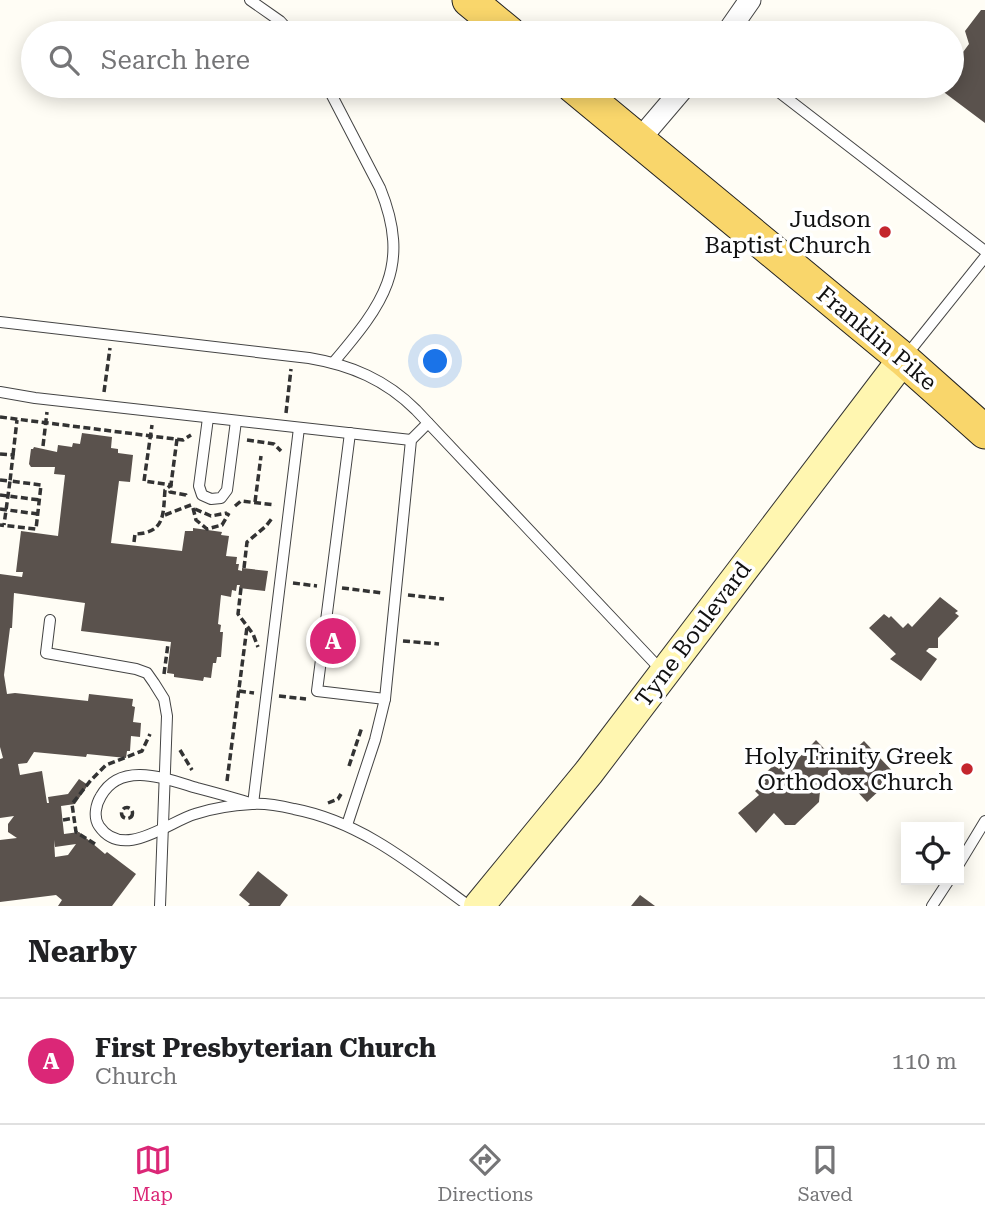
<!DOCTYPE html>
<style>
body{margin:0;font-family:"Roboto Serif",serif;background:#f2f2f2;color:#202124}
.controls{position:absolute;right:21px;bottom:21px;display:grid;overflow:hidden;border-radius:0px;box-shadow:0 4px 18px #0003}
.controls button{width:63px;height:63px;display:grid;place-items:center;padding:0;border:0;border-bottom:2px solid #e0e0e0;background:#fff;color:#202124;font:35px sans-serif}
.you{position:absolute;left:436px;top:362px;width:24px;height:24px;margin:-18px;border:5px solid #fff;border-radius:50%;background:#1a73e8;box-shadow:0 0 0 10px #1a73e833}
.badge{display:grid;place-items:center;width:46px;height:46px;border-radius:50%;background:#db2777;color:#fff;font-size:23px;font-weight:700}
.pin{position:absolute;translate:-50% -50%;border:4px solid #fff;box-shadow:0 2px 7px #0006}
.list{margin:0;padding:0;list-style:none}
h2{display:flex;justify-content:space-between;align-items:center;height:91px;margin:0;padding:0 28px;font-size:30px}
h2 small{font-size:23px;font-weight:400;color:#757577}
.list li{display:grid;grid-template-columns:46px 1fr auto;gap:21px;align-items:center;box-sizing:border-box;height:126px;padding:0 28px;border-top:2px solid #e0e0e0}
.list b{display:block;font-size:26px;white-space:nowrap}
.list p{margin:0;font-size:23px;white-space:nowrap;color:#757577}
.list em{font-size:23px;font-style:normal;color:#757577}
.icon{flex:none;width:38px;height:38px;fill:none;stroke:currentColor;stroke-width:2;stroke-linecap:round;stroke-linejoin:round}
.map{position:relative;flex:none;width:985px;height:906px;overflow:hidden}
.search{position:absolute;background:#fff;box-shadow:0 4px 18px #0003;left:21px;right:21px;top:21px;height:77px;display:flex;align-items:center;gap:18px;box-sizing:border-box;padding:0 24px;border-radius:38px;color:#757577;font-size:26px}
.sheet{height:217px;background:#fff}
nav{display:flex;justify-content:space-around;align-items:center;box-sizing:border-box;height:98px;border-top:2px solid #e0e0e0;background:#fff;font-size:19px;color:#757577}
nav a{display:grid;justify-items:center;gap:4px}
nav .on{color:#db2777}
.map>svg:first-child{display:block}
</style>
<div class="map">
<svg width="985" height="906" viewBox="0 0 985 906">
<rect width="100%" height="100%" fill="#fffdf5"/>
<g fill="#5a524d" fill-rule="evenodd">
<polygon points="981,10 985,10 985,123 941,90 944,86 952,86 952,67 969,44 965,31"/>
<path d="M 82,433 L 112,437 L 111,448 L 118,449 L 118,453 L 133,455 L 130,482 L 119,481 L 111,543 L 182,551 L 185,531 L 193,531 L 193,528 L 222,532 L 221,535 L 229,536 L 226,556 L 237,557 L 236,564 L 239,564 L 238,570 L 242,571 L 242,568 L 268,571 L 265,591 L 239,588 L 240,585 L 237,585 L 236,591 L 232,590 L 231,597 L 221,595 L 218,624 L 221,625 L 220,632 L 223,632 L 221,657 L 217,657 L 216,663 L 213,663 L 211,678 L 204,677 L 203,681 L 174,677 L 174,674 L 167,673 L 171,642 L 81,631 L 85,603 L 14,593 L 12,628 L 10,628 L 4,675 L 7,694 L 15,693 L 88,701 L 89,694 L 133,699 L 132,706 L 135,707 L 133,722 L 141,723 L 140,737 L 131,736 L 130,751 L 127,751 L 126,758 L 87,754 L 86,757 L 34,752 L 27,763 L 18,764 L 20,775 L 42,771 L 47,803 L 49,803 L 48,797 L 68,794 L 79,779 L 88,785 L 75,804 L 61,806 L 64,834 L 79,832 L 105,854 L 107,852 L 136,874 L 112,906 L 58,906 L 62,900 L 56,895 L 0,902 L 0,840 L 17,838 L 8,832 L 8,824 L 14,816 L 0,818 L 0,759 L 3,758 L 0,747 L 0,574 L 22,577 L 23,572 L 16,572 L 21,531 L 58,536 L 65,475 L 54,474 L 55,467 L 31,467 L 29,464 L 31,449 L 33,449 L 34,447 L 57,452 L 58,445 L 72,447 L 73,443 L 80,444 ZM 54,840 L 55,847 L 76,844 L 68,855 L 55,857 Z"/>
<polygon points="940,597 958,611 955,613 959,616 938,638 938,648 929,648 926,651 937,659 921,681 890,659 896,654 869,628 884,614 889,618 891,616 903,628 908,623 912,627"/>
<polygon points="816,740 833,758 831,760 842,762 864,741 896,775 867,802 838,771 833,771 815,787 820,791 819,802 795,825 785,825 774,813 756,833 738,813 759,795 755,791 766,782 761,777 774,765 779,769 789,760 793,764"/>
<polygon points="258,871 288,895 280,906 248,906 250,904 239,895"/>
<polygon points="640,895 655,906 631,906"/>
</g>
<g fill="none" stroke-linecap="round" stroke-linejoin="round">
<g stroke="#444" stroke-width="12">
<g id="lane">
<polyline points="250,0 280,21 291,33"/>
<path d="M 327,86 L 380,188 C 412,267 383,304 333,363"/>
<polyline points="771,86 985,251"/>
<path d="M 0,322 L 309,358 C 351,365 386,380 416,410 L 663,672"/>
<polyline points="905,357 985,257"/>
<polyline points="0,392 35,398 411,440"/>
<polyline points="208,418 199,486 202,495 211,499 221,498 227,490 236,421"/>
<polyline points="350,433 317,691 385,699"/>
<polyline points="50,620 46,653 136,669 147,673 154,683 164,699 167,716 160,906"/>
<path d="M 253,804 C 235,798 216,793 197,788 C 167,779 121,760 101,796 C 96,804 93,817 99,826 C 123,861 168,822 195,814 C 213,808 234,805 252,804 C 267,803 281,806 294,809 C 362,822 414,866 469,906"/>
<polyline points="253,804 299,428"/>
<polyline points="347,825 375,740 385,699 411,440 428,423"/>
<polyline points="959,864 985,821"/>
<polyline points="932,906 949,880"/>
</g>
</g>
<g stroke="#444" stroke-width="23">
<g id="street">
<polyline points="727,33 750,0"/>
<polyline points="639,140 685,86"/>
</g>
</g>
<g stroke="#333" stroke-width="32">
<polyline id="secondary" points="479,906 589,772 903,359"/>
</g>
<g stroke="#222" stroke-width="35">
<g id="primary">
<polyline points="469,0 509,33"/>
<polyline points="573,86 903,359 985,432"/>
</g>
</g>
<g stroke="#333" stroke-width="3.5" stroke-dasharray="7 3.5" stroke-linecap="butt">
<polyline points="104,392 110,348"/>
<polyline points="286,413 291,369"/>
<polyline points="0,417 183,440 191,435"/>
<polyline points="177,439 170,492 186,495 187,497"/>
<polyline points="247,440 274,444 281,451"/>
<polyline points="43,446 47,412"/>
<polyline points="0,454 13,455 10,481 41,485 36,529 0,525"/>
<polyline points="13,455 17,420"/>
<polyline points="0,480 10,481 4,525"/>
<polyline points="0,495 40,500"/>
<polyline points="255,502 261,456"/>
<polyline points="235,506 241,501 275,505"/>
<polyline points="193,508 196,520 207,529 222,525 229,513"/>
<polyline points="0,509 38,514"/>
<polyline points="195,509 211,516 227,513"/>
<polyline points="165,515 191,505"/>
<path d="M 134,542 L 135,534 C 166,533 163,513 165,490 L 171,485 L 144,481 L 152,425"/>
<polyline points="244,568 247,542 266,526 273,517"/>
<polyline points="293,583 317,586"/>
<polyline points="241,588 238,614 253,634 258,647"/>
<polyline points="342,588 383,593"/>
<polyline points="408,595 444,599"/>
<polyline points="403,641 439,644"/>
<polyline points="164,674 168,644"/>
<polyline points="239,691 254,693"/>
<polyline points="279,696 306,699"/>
<polyline points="180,750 192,770"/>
<polyline points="349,766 362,727"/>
<polyline points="227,781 247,627"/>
<polyline points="328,803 338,799 341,794"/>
<circle cx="127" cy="813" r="5.5"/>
<polyline points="63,820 74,818"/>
<polyline points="95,844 76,832 72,804 91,780 106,765 142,751 150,734"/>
</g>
<use href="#lane" stroke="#fff" stroke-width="10"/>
<use href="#street" stroke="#fff" stroke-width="21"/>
<use href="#secondary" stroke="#fff6b0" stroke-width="30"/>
<use href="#primary" stroke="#f9d66b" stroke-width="33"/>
</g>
<g fill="#c4262e" stroke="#fff" stroke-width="2.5">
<circle cx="885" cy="232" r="7"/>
<circle cx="967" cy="769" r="7"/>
</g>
<g text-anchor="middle" stroke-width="7" stroke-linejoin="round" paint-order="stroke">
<g font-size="23" fill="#111" stroke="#fff" text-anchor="end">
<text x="871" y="227">Judson<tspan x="871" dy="26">Baptist Church</tspan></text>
<text x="953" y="764">Holy Trinity Greek<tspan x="953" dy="26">Orthodox Church</tspan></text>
</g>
<g font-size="23" fill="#111" stroke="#fff">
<text transform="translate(877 338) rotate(40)" y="8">Franklin Pike</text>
<text transform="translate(693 634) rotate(-53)" y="8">Tyne Boulevard</text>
</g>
</g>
</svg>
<div class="controls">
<button><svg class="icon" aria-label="locate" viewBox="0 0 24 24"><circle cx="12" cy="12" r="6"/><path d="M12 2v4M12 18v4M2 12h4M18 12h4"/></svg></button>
</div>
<div class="you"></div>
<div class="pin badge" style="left:333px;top:641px">A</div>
<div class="search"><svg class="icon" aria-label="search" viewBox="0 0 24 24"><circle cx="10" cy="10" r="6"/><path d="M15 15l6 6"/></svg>Search here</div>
</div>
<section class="sheet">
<h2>Nearby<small></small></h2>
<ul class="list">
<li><span class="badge">A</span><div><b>First Presbyterian Church</b><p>Church</p></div><em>110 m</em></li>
</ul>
</section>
<nav>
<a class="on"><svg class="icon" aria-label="map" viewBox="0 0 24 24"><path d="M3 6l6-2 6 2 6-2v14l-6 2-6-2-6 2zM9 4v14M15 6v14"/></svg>Map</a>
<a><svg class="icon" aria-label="directions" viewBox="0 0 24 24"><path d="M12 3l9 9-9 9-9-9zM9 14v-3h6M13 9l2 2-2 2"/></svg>Directions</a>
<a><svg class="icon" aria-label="saved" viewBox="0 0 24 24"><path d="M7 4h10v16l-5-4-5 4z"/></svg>Saved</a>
</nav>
